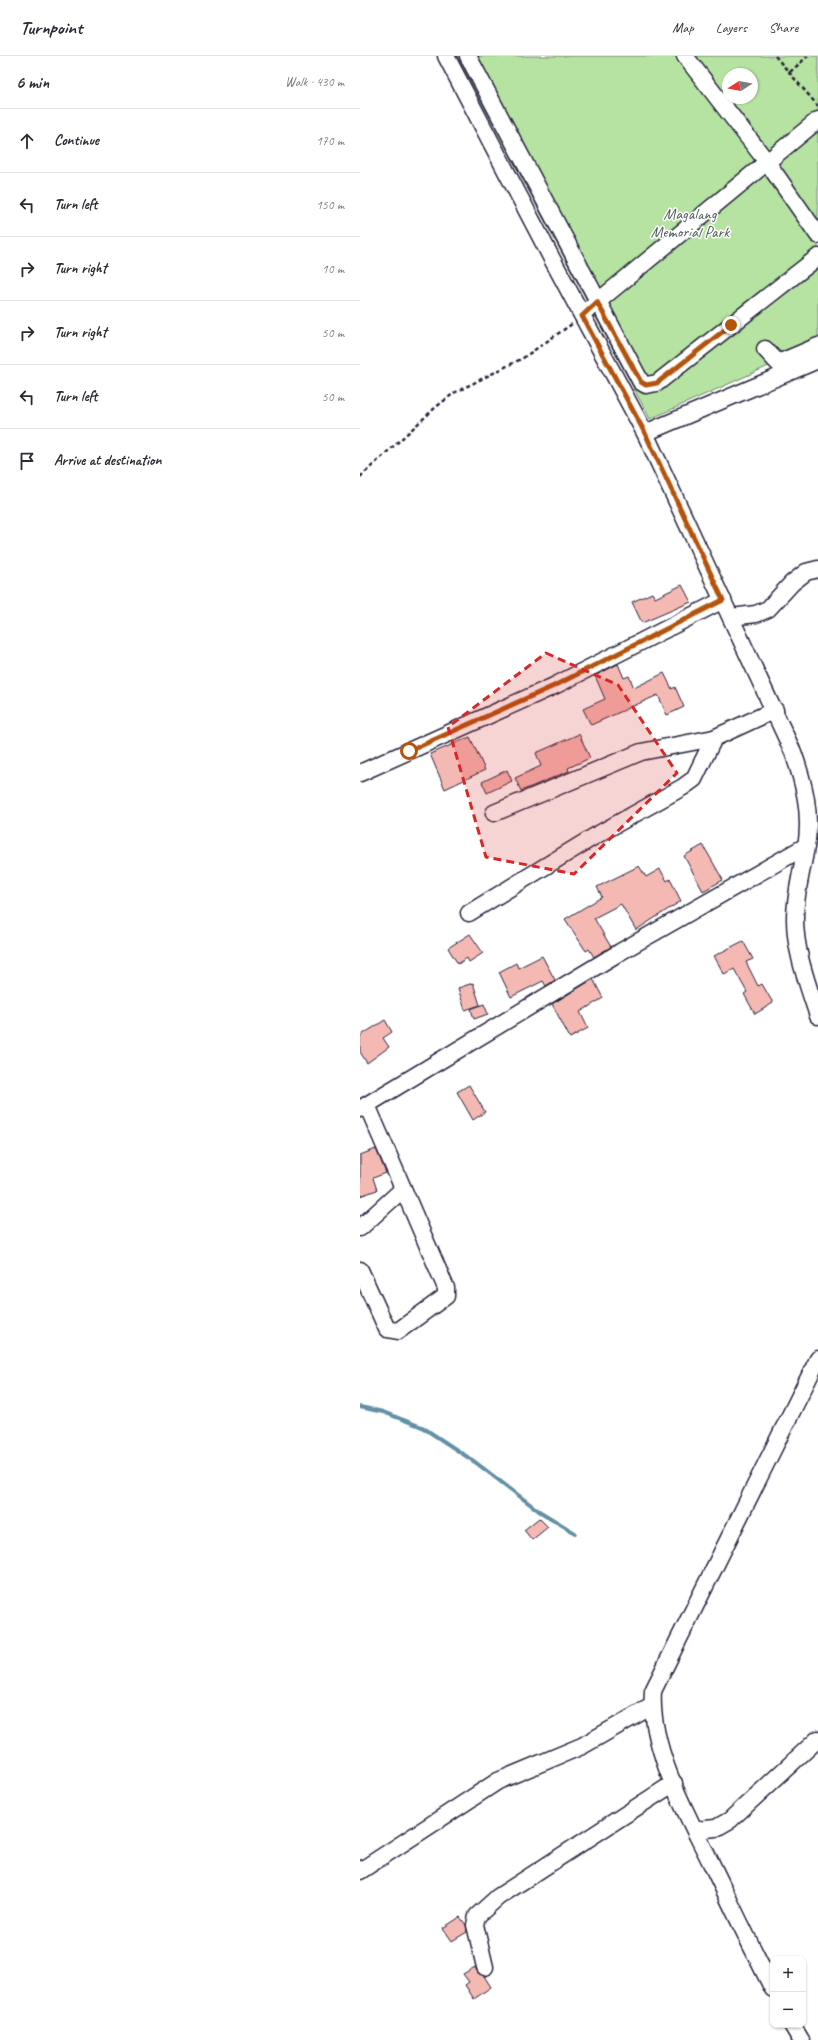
<!DOCTYPE html>
<meta charset="utf-8">
<style>
body{margin:0;font-family:Caveat,sans-serif;background:#f2f2f3;color:#2b2b33}
.controls{position:absolute;right:12px;bottom:12px;display:grid;overflow:hidden;border-radius:8px;box-shadow:0 1px 3px #0004}
.controls button{width:36px;height:36px;display:grid;place-items:center;padding:0;border:0;border-bottom:1px solid #e1e1e2;background:#fff;color:#2b2b33;font:20px sans-serif}
.compass{position:absolute;left:362px;top:12px;width:36px;height:36px;border-radius:50%;background:#fff;box-shadow:0 1px 3px #0004;rotate:259deg}
.stop{position:absolute;width:12px;height:12px;margin:-9px;border:3px solid #b45309;border-radius:50%;background:#fff}
.stop.end{background:#b45309;border-color:#fff;box-shadow:0 1px 4px #0008}
.list{margin:0;padding:0;list-style:none}
h2{display:flex;justify-content:space-between;align-items:center;height:52px;margin:0;padding:0 16px;font-size:17px}
h2 small{font-size:13px;font-weight:400;color:#7c7c81}
.list li{display:grid;grid-template-columns:26px 1fr auto;gap:12px;align-items:center;box-sizing:border-box;height:64px;padding:0 16px;border-top:1px solid #e1e1e2}
.list b{display:block;font-size:15px;white-space:nowrap}
.list em{font-size:13px;font-style:normal;color:#7c7c81}
.icon{flex:none;width:22px;height:22px;fill:none;stroke:currentColor;stroke-width:2;stroke-linecap:round;stroke-linejoin:round}
.map{position:relative;flex:none;width:458px;height:1984px;overflow:hidden}
header{display:flex;align-items:center;gap:24px;box-sizing:border-box;height:56px;padding:0 20px;background:#fff;border-bottom:1px solid #e1e1e2}
header strong{font-size:19px}
nav{display:flex;gap:22px;margin-inline-start:auto;font-size:14px}
main{display:flex}
aside{flex:1;background:#fff}
.map>svg:first-child{display:block}
</style>
<header>
<strong>Turnpoint</strong>
<nav><a>Map</a><a>Layers</a><a>Share</a></nav>
</header>
<main>
<aside>
<h2>6 min<small>Walk · 430 m</small></h2>
<ul class="list">
<li><svg class="icon" aria-label="ahead" viewBox="0 0 24 24"><path d="M12 20V5M6 11l6-6 6 6"/></svg><div><b>Continue</b></div><em>170 m</em></li>
<li><svg class="icon" aria-label="left" viewBox="0 0 24 24"><path d="M17 20v-9H6M10 6l-5 5 5 5"/></svg><div><b>Turn left</b></div><em>150 m</em></li>
<li><svg class="icon" aria-label="right" viewBox="0 0 24 24"><path d="M7 20v-9h11M14 6l5 5-5 5"/></svg><div><b>Turn right</b></div><em>10 m</em></li>
<li><svg class="icon" aria-label="right" viewBox="0 0 24 24"><path d="M7 20v-9h11M14 6l5 5-5 5"/></svg><div><b>Turn right</b></div><em>50 m</em></li>
<li><svg class="icon" aria-label="left" viewBox="0 0 24 24"><path d="M17 20v-9H6M10 6l-5 5 5 5"/></svg><div><b>Turn left</b></div><em>50 m</em></li>
<li><svg class="icon" aria-label="arrive" viewBox="0 0 24 24"><path d="M6 21V4h12l-3 4 3 4H6"/></svg><div><b>Arrive at destination</b></div></li>
</ul>
</aside>
<div class="map">
<svg width="458" height="1984" viewBox="0 0 458 1984">
<rect width="100%" height="100%" fill="#fff"/>
<filter id="ink" filterUnits="userSpaceOnUse"><feTurbulence type="fractalNoise" baseFrequency=".025" numOctaves="2"/><feDisplacementMap in="SourceGraphic" scale="8" xChannelSelector="R" yChannelSelector="G"/><feConvolveMatrix kernelMatrix="1 2 1 2 8 2 1 2 1" color-interpolation-filters="sRGB"/></filter>
<g filter="url(#ink)">
<path fill="#b6e3a1" stroke="#6c826e" fill-rule="evenodd" d="M 97,0 L 458,0 L 458,288 L 290,363 ZM 368,18 L 392,18 L 392,42 L 368,42 Z"/>
<g fill="none" stroke-linecap="round" stroke-linejoin="round">
<polyline stroke="#6290a5" stroke-width="4" points="0,1351 23,1356 62,1371 115,1406 179,1455 215,1477"/>
</g>
<g fill="#f5b9b4" stroke="#22223b">
<polygon points="322,529 331,546 282,567 272,546 292,537 295,542"/>
<polygon points="258,608 264,622 269,620 274,632 304,617 312,633 315,631 324,651 307,659 298,639 231,669 223,653 245,643 235,620"/>
<polygon points="219,678 230,702 208,712 209,715 161,735 155,722 181,710 176,697"/>
<polygon points="110,681 125,714 85,733 70,698"/>
<polygon points="147,714 152,725 127,737 122,726"/>
<polygon points="343,789 363,824 343,835 324,800"/>
<polygon points="279,810 286,821 300,813 307,825 310,823 321,845 276,874 261,848 234,862 251,891 234,901 229,893 226,895 205,863 242,841 237,831"/>
<polygon points="110,878 123,897 109,906 107,902 98,908 88,892"/>
<polygon points="383,885 393,903 386,906 398,930 402,928 413,947 395,958 384,938 387,936 374,913 364,918 354,900"/>
<polygon points="182,900 195,924 186,930 183,925 151,941 139,916 156,907 158,912"/>
<polygon points="233,923 243,942 220,956 228,972 210,982 192,948"/>
<polygon points="113,927 120,949 105,954 98,932"/>
<polygon points="124,948 128,958 114,963 111,953"/>
<polygon points="25,964 32,976 23,982 29,991 7,1007 0,996 0,980"/>
<polygon points="109,1029 125,1056 113,1064 97,1036"/>
<polygon points="16,1093 26,1117 13,1122 17,1134 0,1140 0,1099"/>
<polygon points="179,1462 188,1471 172,1484 164,1474"/>
<polygon points="100,1861 106,1869 107,1876 92,1885 83,1872"/>
<polygon points="115,1911 118,1917 124,1920 131,1931 114,1943 105,1929 109,1926 103,1918"/>
</g>
<g fill="none" stroke-linecap="round" stroke-linejoin="round">
<g stroke="#22223b" stroke-width="19">
<g id="minor">
<path d="M 86,0 L 192,203 L 285,377 L 433,696 C 444,727 452,758 446,791 C 442,815 435,838 435,863 C 435,896 448,929 458,960"/>
<polyline points="108,0 281,326 286,329 297,327 458,201"/>
<polyline points="325,0 407,106 458,179"/>
<polyline points="230,252 458,64"/>
<polyline points="405,293 418,307 458,290"/>
<polyline points="285,377 458,304"/>
<polyline points="371,561 396,558 408,553 432,527 446,516 458,513"/>
<polyline points="0,717 194,630 363,544"/>
<polyline points="134,757 281,696 354,682 415,654"/>
<polyline points="109,857 235,780 323,731 334,723 354,682"/>
<polyline points="0,1053 260,896 446,790"/>
<polyline points="0,1172 43,1133"/>
<polyline points="0,1214 27,1273 38,1275 86,1240 86,1232 7,1049"/>
<polyline points="335,1774 356,1772 370,1764 458,1683"/>
<polyline points="0,1815 138,1725 222,1690 292,1650"/>
<polyline points="125,1911 115,1869 117,1860 138,1841 314,1727"/>
<path d="M 413,1933 C 392,1893 373,1852 353,1811 C 328,1760 289,1693 293,1635 L 458,1303"/>
<polyline points="432,1969 441,1984"/>
</g>
</g>
<g stroke="#22223b" stroke-width="2.5" stroke-dasharray="4 3" stroke-linecap="butt">
<polyline points="415,0 458,50"/>
<polyline points="430,16 448,0"/>
<polyline points="0,421 76,351 94,337 163,302 212,268"/>
</g>
<use href="#minor" stroke="#fff" stroke-width="16"/>
</g>
</g>
<g fill="none" stroke-linecap="round" stroke-linejoin="round" filter="url(#ink)">
<polyline stroke="#b45309" stroke-width="5" points="49,695 194,630 363,544 285,377 222,260 237,246 281,326 286,329 297,327 371,269"/>
</g>
<path fill="#d62828" fill-opacity="0.2" stroke="#d62828" stroke-width="3" stroke-dasharray="8 5" stroke-linejoin="round" d="M 186,597 L 258,629 L 317,717 L 214,818 L 126,801 L 88,671 Z"/>
<g text-anchor="middle" stroke-width="3" stroke-linejoin="round" paint-order="stroke">
<g font-size="16" fill="#4e5c5a" stroke="#fff">
<text x="330" y="163">Magalang<tspan x="330" dy="18">Memorial Park</tspan></text>
</g>
</g>
</svg>
<div class="controls">
<button>+</button>
<button>−</button>
</div>
<svg class="compass" viewBox="-18 -18 36 36"><path d="M0-13l5 13h-10z" fill="#e53935"/><path d="M0 13l5-13h-10z" fill="#7c7c81"/></svg>
<div class="stop" style="left:49px;top:695px"></div>
<div class="stop end" style="left:371px;top:269px"></div>
</div>
</main>
